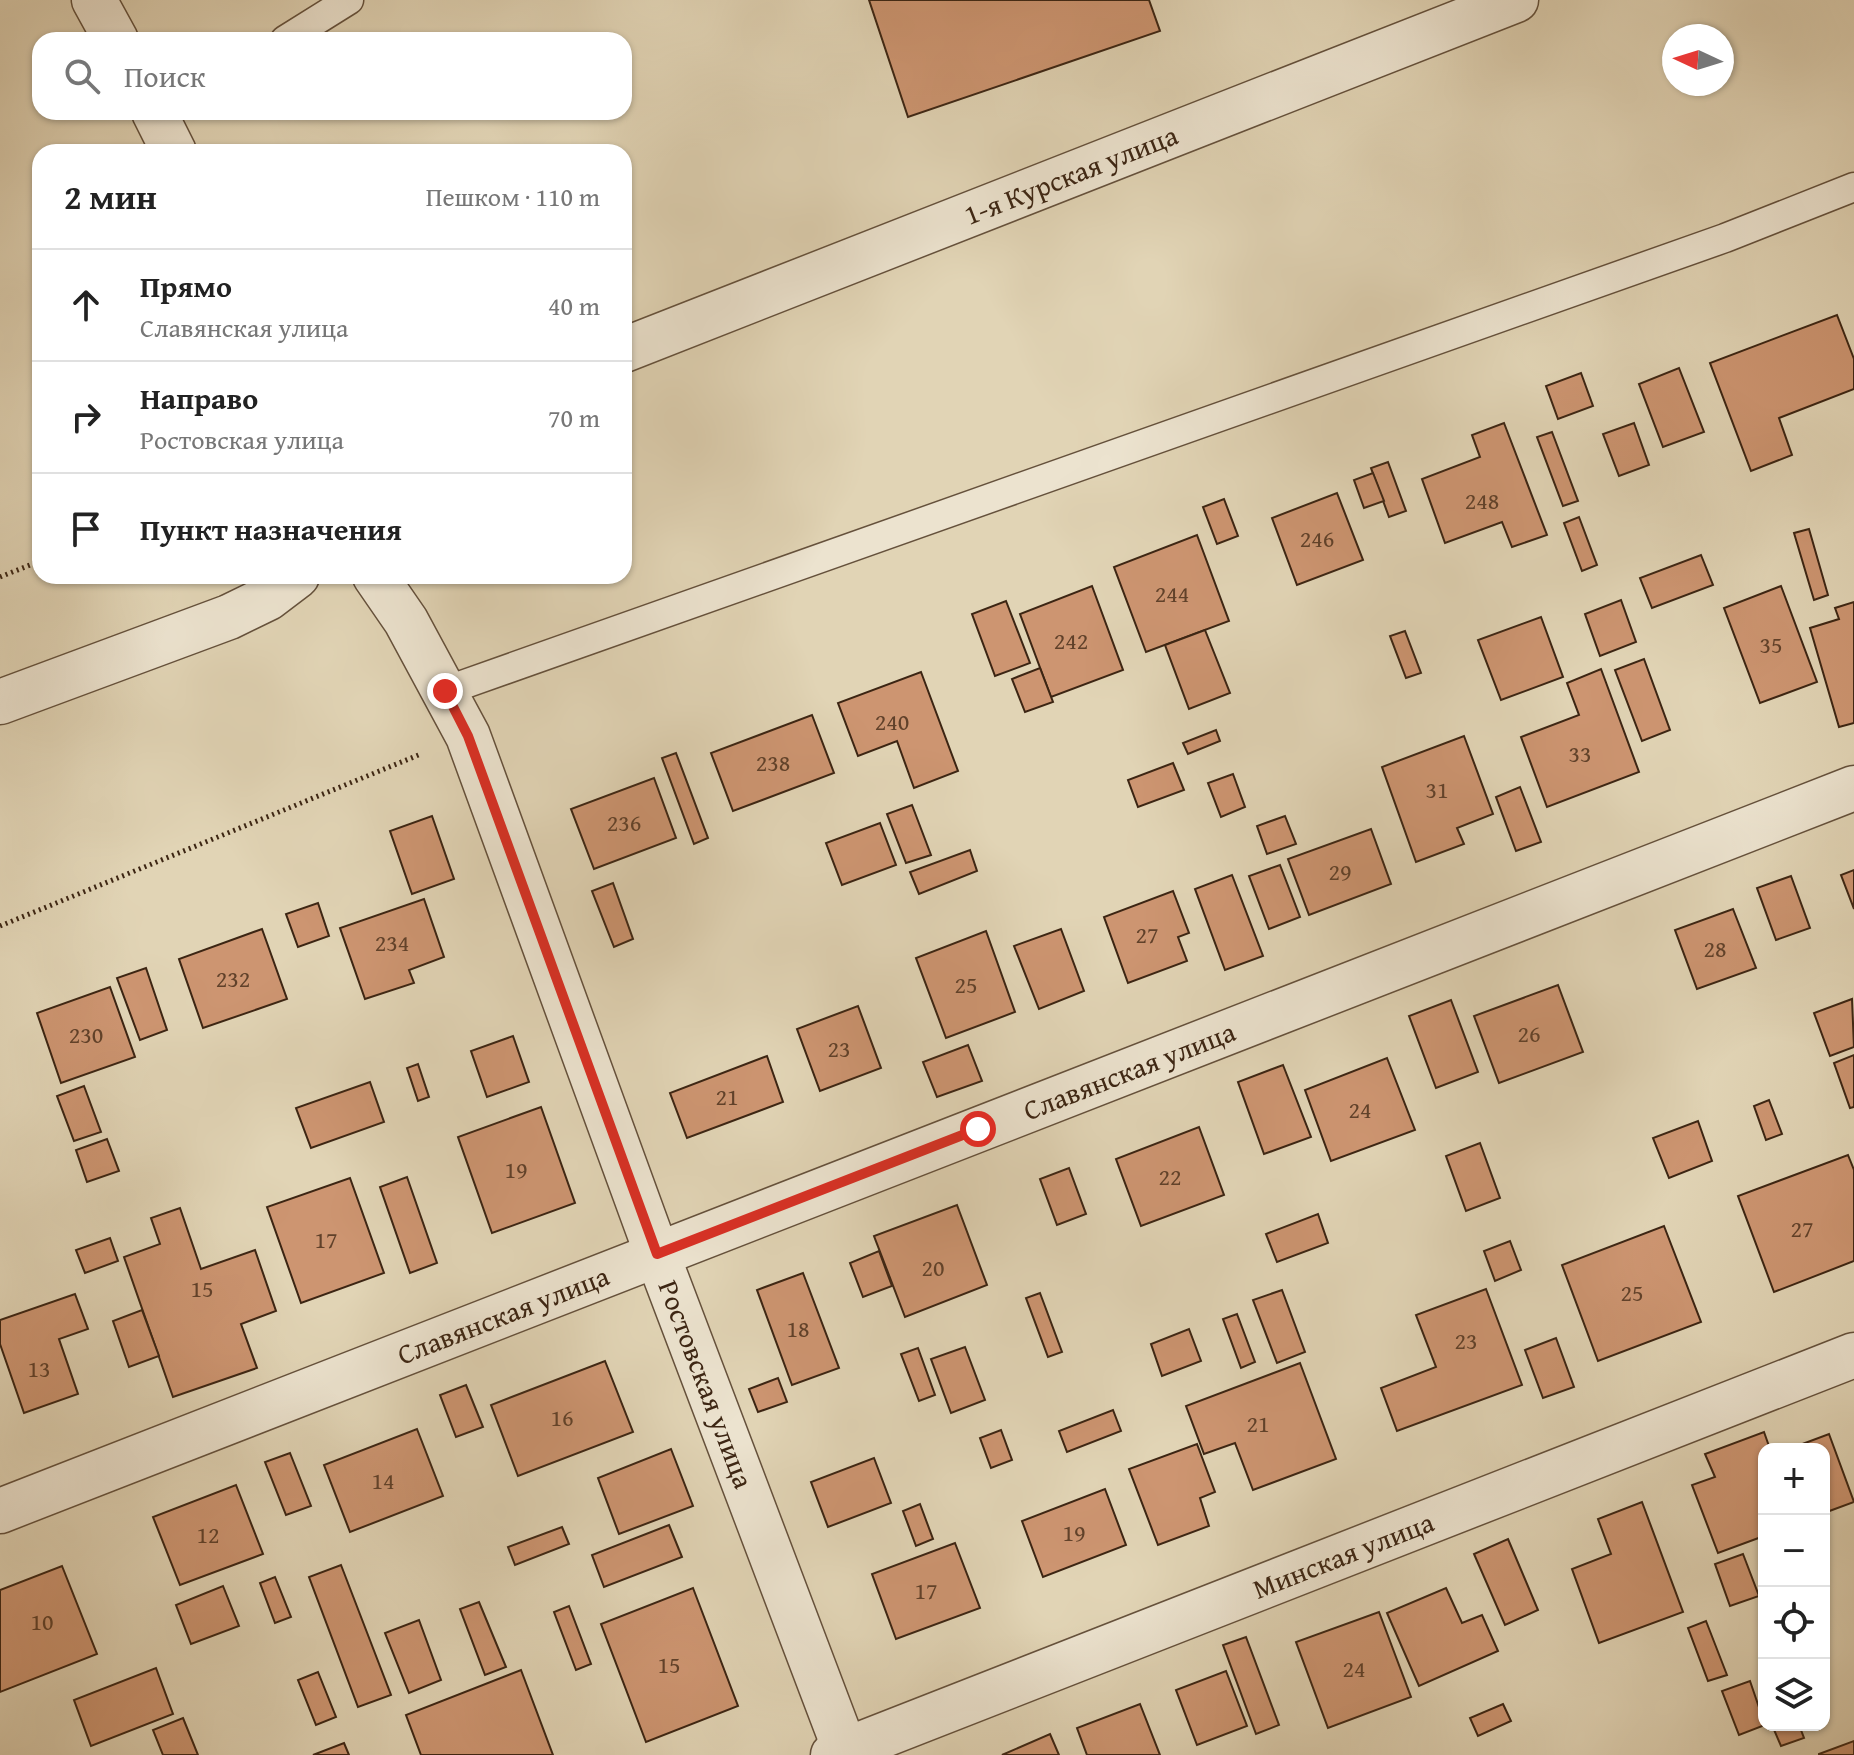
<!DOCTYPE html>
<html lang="ru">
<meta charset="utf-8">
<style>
body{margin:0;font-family:"Gentium Book Plus",serif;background:#f6f6f6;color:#222}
.controls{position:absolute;right:24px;bottom:24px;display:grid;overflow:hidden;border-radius:16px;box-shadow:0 2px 6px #0004}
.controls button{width:72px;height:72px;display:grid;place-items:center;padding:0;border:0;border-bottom:2px solid #e0e0e0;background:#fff;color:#222;font:40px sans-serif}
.compass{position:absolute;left:1662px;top:24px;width:72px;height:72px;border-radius:50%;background:#fff;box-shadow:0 2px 6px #0004;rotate:274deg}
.stop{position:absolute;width:24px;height:24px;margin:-18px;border:6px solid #d93025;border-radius:50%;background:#fff}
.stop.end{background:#d93025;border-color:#fff;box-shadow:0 2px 8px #0008}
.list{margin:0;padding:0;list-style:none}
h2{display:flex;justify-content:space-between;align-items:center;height:104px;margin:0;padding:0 32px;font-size:34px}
h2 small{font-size:26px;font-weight:400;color:#767676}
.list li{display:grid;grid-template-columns:52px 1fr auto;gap:24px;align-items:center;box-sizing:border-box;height:112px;padding:0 32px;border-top:2px solid #e0e0e0}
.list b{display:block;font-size:30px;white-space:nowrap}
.list p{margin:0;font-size:26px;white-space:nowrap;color:#767676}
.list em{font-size:26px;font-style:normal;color:#767676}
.icon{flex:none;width:44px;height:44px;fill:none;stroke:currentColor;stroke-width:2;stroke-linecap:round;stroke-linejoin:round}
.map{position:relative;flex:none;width:1854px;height:1755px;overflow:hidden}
.search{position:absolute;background:#fff;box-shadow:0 2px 6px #0004;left:32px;top:32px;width:600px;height:88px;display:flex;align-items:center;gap:20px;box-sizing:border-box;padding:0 28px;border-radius:24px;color:#767676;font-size:30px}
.panel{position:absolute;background:#fff;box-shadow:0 2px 6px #0004;left:32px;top:144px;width:600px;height:440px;border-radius:24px}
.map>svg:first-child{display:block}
</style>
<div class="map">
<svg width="1854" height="1755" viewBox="0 0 1854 1755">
<rect width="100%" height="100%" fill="#e1d4b5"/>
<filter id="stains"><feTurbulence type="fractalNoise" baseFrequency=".0025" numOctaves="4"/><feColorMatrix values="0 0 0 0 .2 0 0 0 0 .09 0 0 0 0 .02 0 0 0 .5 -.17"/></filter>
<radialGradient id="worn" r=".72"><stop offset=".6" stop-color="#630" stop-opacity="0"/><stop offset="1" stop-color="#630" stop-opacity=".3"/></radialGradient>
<g fill="#cd9571" stroke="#3c2513" stroke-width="2">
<polygon points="869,0 1149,0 1160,31 908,117"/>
<polygon points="1837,315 1854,359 1854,389 1779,418 1792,455 1751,471 1710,363"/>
<polygon points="1679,368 1704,432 1663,447 1639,384"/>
<polygon points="1581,373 1593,406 1558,419 1546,386"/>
<polygon points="1504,423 1547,535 1512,547 1502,522 1445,543 1422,479 1480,457 1472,435"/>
<polygon points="1634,423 1649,465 1619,476 1603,434"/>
<polygon points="1552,432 1578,501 1563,506 1537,437"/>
<polygon points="1388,462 1406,511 1389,517 1371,468"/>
<polygon points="1373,473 1384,501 1364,508 1354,480"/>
<polygon points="1337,493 1363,560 1297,585 1272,518"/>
<polygon points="1224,499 1238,536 1217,544 1203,507"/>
<polygon points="1579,517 1597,565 1582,571 1564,523"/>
<polygon points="1809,529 1828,595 1814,600 1794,533"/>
<polygon points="1197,535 1229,621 1146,652 1114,567"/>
<polygon points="1701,555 1713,585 1652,608 1640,578"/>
<polygon points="1092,586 1123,670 1051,697 1020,614"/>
<polygon points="1781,586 1817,682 1760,703 1724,608"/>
<polygon points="1621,600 1636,642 1600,656 1585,614"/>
<polygon points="1006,601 1030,663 995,676 972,614"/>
<polygon points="1854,602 1854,723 1839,727 1810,628 1839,619 1835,608"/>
<polygon points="1541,617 1563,677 1501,700 1478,640"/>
<polygon points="1205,630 1230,693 1189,709 1165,645"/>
<polygon points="1405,631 1421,673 1406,678 1390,636"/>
<polygon points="1644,659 1670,730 1642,741 1615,670"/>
<polygon points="1040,668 1053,702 1025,712 1012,679"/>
<polygon points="1601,669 1639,772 1547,807 1521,737 1579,715 1567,683"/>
<polygon points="921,672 958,771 914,788 897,741 858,756 838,703"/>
<polygon points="812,715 834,773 733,811 711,753"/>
<polygon points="1216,730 1220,741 1188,754 1183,743"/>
<polygon points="1464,736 1493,814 1457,828 1464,844 1416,862 1382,767"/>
<polygon points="676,753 708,838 694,844 662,758"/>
<polygon points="1173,763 1184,790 1138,807 1128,780"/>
<polygon points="1233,774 1245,807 1221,817 1208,783"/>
<polygon points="654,778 676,838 594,869 571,809"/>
<polygon points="1520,787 1541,842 1516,851 1496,797"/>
<polygon points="912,805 931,855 906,863 887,814"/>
<polygon points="432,816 454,879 412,894 390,831"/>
<polygon points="1285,816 1296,844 1267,854 1257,826"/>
<polygon points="880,823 896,865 842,885 826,843"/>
<polygon points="1371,829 1391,884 1309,915 1288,859"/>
<polygon points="970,850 977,871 919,894 910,872"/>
<polygon points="1280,865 1300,917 1269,929 1249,876"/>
<polygon points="1854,870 1854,909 1841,875"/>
<polygon points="1232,875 1263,956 1225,970 1195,889"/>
<polygon points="1791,876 1810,928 1776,940 1757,888"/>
<polygon points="613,883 633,939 614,947 592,891"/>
<polygon points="1173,891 1189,933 1178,937 1187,961 1128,983 1104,917"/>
<polygon points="424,899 444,957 409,970 414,983 365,999 340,928"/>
<polygon points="318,903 329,936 298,947 286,914"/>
<polygon points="1733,909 1756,968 1697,989 1675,930"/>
<polygon points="262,929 287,999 203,1028 179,959"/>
<polygon points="1061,929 1084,991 1039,1009 1014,946"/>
<polygon points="986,931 1015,1012 946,1038 916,958"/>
<polygon points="146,968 167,1030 140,1040 117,978"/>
<polygon points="1558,985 1583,1052 1499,1083 1474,1016"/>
<polygon points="110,987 135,1057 61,1083 37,1013"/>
<polygon points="1852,999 1854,1047 1830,1056 1814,1013"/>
<polygon points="1451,1000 1478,1072 1436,1088 1409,1016"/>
<polygon points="858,1006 881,1068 820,1091 797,1029"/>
<polygon points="513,1036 529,1082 487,1097 471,1051"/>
<polygon points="968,1045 982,1081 937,1097 923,1062"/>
<polygon points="1854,1055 1854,1107 1850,1108 1834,1063"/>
<polygon points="767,1056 783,1102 687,1138 670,1093"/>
<polygon points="1387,1058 1415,1130 1331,1161 1305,1090"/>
<polygon points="418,1064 429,1097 418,1101 407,1068"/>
<polygon points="1283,1065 1311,1137 1264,1154 1238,1082"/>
<polygon points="370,1082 384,1122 311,1148 296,1108"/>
<polygon points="84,1086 101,1132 74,1141 57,1096"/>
<polygon points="1769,1100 1782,1134 1766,1140 1754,1106"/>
<polygon points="541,1107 575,1203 492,1233 458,1137"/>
<polygon points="1698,1121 1712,1161 1669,1178 1653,1138"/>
<polygon points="1199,1127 1224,1195 1141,1226 1116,1159"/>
<polygon points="107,1139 119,1171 87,1182 76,1150"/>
<polygon points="1480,1143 1500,1198 1466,1211 1446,1156"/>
<polygon points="1848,1155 1854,1170 1854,1261 1774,1292 1738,1196"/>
<polygon points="1069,1168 1086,1214 1057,1225 1040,1179"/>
<polygon points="407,1177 437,1263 410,1273 380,1187"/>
<polygon points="350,1178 384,1273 301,1303 267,1207"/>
<polygon points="957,1205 987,1285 905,1317 874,1236"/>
<polygon points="180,1208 201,1269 255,1250 276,1311 241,1324 257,1368 173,1397 124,1257 160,1244 151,1218"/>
<polygon points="1318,1214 1328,1243 1277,1262 1266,1234"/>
<polygon points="1664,1226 1701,1322 1598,1361 1562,1265"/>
<polygon points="110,1238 118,1261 85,1273 76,1250"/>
<polygon points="1510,1241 1521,1270 1495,1281 1484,1251"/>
<polygon points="879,1251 892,1286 863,1297 850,1263"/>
<polygon points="803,1273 839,1368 792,1385 757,1290"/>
<polygon points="1486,1289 1522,1385 1397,1431 1381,1388 1436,1367 1416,1315"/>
<polygon points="1282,1290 1305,1352 1277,1363 1253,1300"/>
<polygon points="1040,1293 1062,1352 1048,1357 1026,1298"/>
<polygon points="75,1294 88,1329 59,1339 78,1394 24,1413 0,1344 0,1320"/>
<polygon points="142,1310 159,1356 129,1367 113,1321"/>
<polygon points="1237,1314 1255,1362 1241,1368 1223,1319"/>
<polygon points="1189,1329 1201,1361 1162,1376 1151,1344"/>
<polygon points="1556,1338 1574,1387 1543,1398 1525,1350"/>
<polygon points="965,1347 985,1400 951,1413 931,1359"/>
<polygon points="918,1348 935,1395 919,1401 901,1354"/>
<polygon points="605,1361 633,1432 518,1476 491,1405"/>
<polygon points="1300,1363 1336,1459 1253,1490 1235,1443 1204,1454 1186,1406"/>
<polygon points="778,1378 787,1402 758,1412 749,1389"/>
<polygon points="466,1385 483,1427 456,1437 440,1395"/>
<polygon points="1113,1410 1121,1431 1067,1452 1059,1431"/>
<polygon points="417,1429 443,1496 350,1532 324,1465"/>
<polygon points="1001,1430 1012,1460 991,1468 980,1438"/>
<polygon points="1764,1432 1770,1449 1764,1449 1764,1536 1718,1553 1692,1485 1715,1477 1705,1454"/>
<polygon points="1829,1434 1854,1502 1824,1513 1824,1449 1789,1449"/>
<polygon points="1197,1444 1215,1492 1200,1498 1209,1526 1158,1545 1129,1469"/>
<polygon points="671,1449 693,1506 619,1534 598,1478"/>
<polygon points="290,1453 311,1506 286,1515 265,1462"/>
<polygon points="874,1458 891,1503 828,1527 811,1482"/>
<polygon points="236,1485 263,1554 180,1585 153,1517"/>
<polygon points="1105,1489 1126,1545 1043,1577 1022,1521"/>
<polygon points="1642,1502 1683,1612 1599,1643 1572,1569 1611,1554 1598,1519"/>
<polygon points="920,1504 933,1539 916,1546 903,1511"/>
<polygon points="669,1525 682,1557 604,1587 592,1555"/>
<polygon points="562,1527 569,1544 515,1565 508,1547"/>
<polygon points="1508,1539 1538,1610 1505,1625 1474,1554"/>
<polygon points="955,1543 980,1608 896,1639 872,1574"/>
<polygon points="1743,1554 1759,1596 1730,1606 1715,1564"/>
<polygon points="341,1565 391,1695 358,1707 309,1577"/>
<polygon points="62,1566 97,1654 0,1692 0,1590"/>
<polygon points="275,1577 291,1617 275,1623 260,1583"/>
<polygon points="223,1586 239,1626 191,1644 176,1605"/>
<polygon points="693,1588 738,1706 646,1742 601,1624"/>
<polygon points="1446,1588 1462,1623 1482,1615 1498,1651 1419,1686 1387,1613"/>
<polygon points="479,1602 506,1667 485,1675 460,1609"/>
<polygon points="569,1606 591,1664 576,1670 554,1612"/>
<polygon points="1379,1612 1411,1697 1328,1728 1296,1642"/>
<polygon points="419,1620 441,1680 409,1693 385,1633"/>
<polygon points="1706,1621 1727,1675 1708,1681 1688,1628"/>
<polygon points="1246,1637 1279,1725 1256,1734 1223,1645"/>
<polygon points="156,1668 173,1714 91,1746 74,1700"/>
<polygon points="521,1670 553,1755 421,1755 406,1715"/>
<polygon points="1226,1671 1247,1726 1197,1745 1176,1690"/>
<polygon points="318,1672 336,1717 316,1725 298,1680"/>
<polygon points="1750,1681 1765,1725 1739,1735 1722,1691"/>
<polygon points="1140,1704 1160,1755 1087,1755 1077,1728"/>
<polygon points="1503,1704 1511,1721 1478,1736 1470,1718"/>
<polygon points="183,1718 198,1755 163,1755 153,1730"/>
<polygon points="1772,1725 1799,1725 1804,1738 1781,1746"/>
<polygon points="1050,1734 1059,1755 1002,1755"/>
<polygon points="1854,1741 1854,1755 1819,1755 1819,1754"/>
<polygon points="344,1743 349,1755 313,1755"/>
</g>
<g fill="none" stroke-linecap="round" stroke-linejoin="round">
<g stroke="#65513c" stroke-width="31">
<g id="service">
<polyline points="285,40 349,0"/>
<polyline points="445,691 1725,238 1854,187"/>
</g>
</g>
<g stroke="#65513c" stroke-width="47">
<g id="minor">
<path id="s1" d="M 624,350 L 1516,0"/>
<path id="s2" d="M 375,576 L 406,621 L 468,736 L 657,1254 L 847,1755"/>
<path id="s3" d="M 0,1511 L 1854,788"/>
<path id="s4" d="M 833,1755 L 1854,1355"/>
</g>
</g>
<g stroke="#65513c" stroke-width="47">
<g id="tertiary">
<polyline points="94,0 116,40"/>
<polyline points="154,112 174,152"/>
<polyline points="0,702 229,617 268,598 297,576"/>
</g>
</g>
<g stroke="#3c2513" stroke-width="5" stroke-dasharray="2 4" stroke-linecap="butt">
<polyline points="0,577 40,561"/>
<polyline points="0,926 421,754"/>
</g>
<use href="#service" stroke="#ece3cf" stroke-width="28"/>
<use href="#minor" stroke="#ece3cf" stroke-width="44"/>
<use href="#tertiary" stroke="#ece3cf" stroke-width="44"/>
</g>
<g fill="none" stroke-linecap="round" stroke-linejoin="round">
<polyline stroke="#d93025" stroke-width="10" points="445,691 468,736 657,1254 978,1129"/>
</g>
<g text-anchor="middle" stroke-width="8" stroke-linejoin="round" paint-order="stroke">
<g font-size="24" fill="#60412a">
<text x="1482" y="509">248</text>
<text x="1317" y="547">246</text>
<text x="1172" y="602">244</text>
<text x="1071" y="649">242</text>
<text x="1771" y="653">35</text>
<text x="892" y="730">240</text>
<text x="1580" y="762">33</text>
<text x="773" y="771">238</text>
<text x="1437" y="798">31</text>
<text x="624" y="831">236</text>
<text x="1340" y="880">29</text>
<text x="1147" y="943">27</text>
<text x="392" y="951">234</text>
<text x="1715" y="957">28</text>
<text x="233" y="987">232</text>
<text x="966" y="993">25</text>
<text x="1529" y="1042">26</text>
<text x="86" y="1043">230</text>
<text x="839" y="1057">23</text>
<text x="727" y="1105">21</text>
<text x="1360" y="1118">24</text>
<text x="516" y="1178">19</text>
<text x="1170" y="1185">22</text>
<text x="1802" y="1237">27</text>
<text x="326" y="1248">17</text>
<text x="933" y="1276">20</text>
<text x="202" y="1297">15</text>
<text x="1632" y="1301">25</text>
<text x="798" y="1337">18</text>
<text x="1466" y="1349">23</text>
<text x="39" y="1377">13</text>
<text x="562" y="1426">16</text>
<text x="1258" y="1432">21</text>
<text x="383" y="1489">14</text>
<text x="1074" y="1541">19</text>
<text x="208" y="1543">12</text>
<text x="926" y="1599">17</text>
<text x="42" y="1630">10</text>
<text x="669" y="1673">15</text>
<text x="1354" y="1677">24</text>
</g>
<g font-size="28" fill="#3c2513" stroke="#ece3cf">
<text dy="10" stroke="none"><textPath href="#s1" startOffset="480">1-я Курская улица</textPath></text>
<text dy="10" stroke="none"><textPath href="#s3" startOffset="1212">Славянская улица</textPath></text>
<text dy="10" stroke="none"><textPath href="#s3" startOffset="540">Славянская улица</textPath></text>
<text dy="10" stroke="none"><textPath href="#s2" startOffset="876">Ростовская улица</textPath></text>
<text dy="10" stroke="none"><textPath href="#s4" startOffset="548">Минская улица</textPath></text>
</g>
</g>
<rect width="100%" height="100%" filter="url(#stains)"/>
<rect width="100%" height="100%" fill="url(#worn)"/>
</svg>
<div class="controls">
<button>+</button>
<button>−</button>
<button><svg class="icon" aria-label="locate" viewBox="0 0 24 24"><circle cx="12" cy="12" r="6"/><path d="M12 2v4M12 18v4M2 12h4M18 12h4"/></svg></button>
<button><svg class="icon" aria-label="layers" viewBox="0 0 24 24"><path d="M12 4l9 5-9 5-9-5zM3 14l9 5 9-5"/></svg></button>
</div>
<svg class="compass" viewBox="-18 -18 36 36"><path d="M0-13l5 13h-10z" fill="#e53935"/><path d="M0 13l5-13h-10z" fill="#767676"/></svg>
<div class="stop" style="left:978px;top:1129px"></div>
<div class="stop end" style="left:445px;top:691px"></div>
<div class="search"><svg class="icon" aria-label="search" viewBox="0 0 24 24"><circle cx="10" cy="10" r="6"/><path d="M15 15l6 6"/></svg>Поиск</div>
<section class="panel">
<h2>2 мин<small>Пешком · 110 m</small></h2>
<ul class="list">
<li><svg class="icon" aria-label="ahead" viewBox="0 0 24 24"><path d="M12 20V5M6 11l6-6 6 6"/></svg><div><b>Прямо</b><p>Славянская улица</p></div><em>40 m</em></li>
<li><svg class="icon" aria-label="right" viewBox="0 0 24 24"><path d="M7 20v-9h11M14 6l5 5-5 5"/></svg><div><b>Направо</b><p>Ростовская улица</p></div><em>70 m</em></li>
<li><svg class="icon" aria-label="arrive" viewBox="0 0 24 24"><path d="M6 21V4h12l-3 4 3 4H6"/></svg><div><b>Пункт назначения</b></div></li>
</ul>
</section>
</div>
